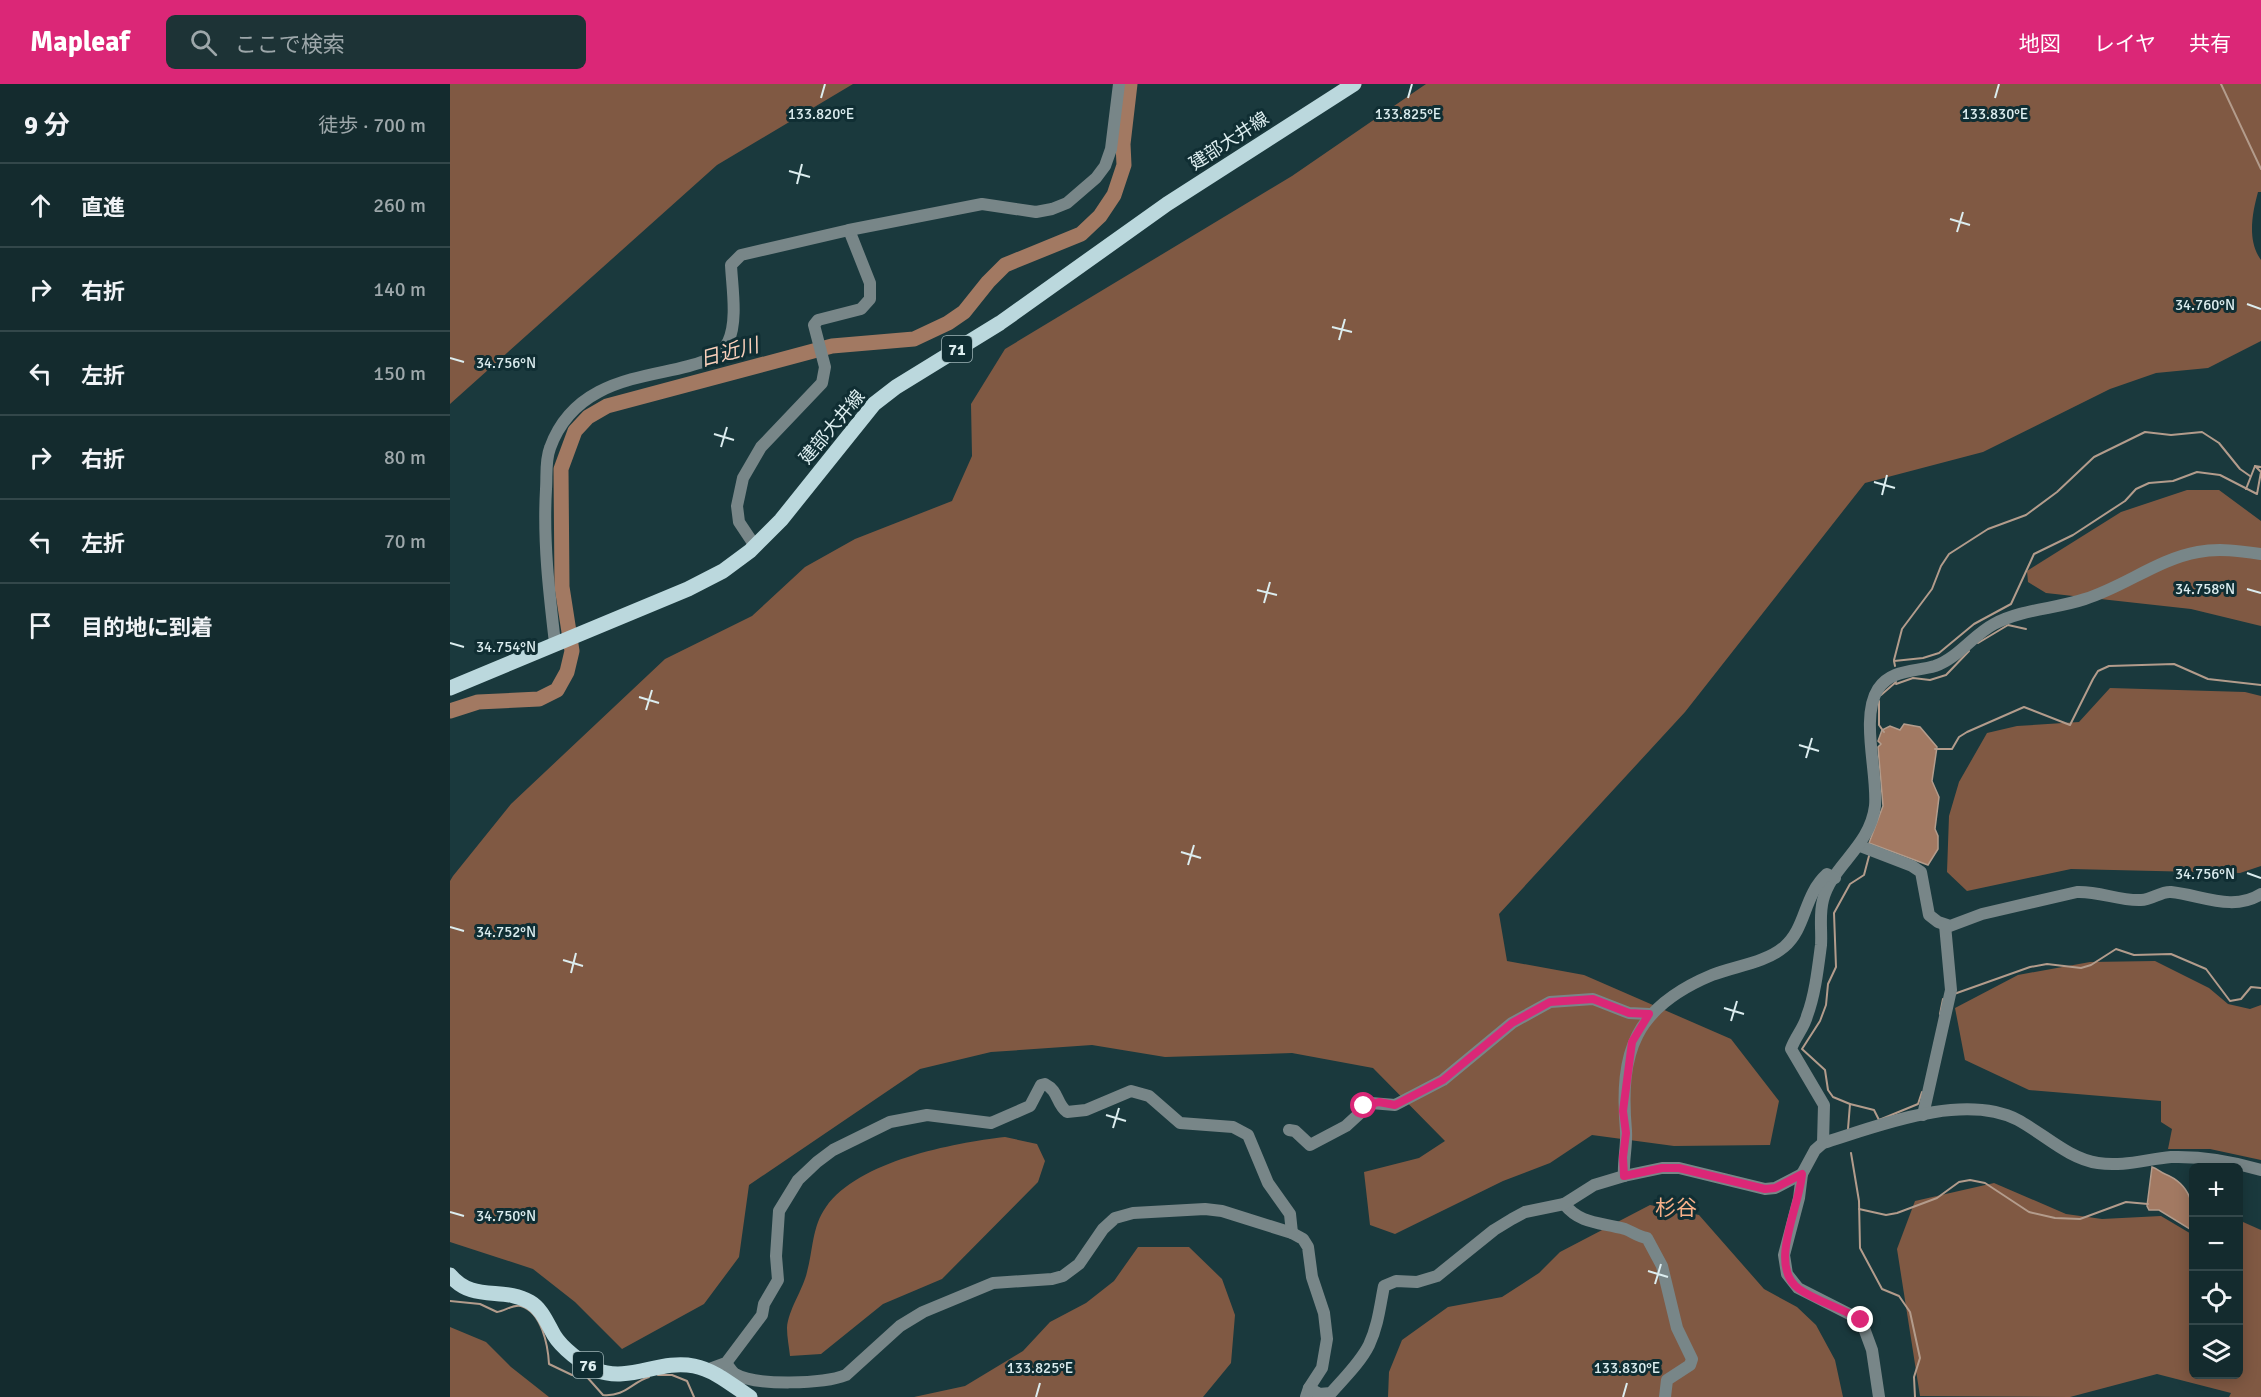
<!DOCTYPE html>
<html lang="ja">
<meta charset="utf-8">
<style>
body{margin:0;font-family:Signika,"Noto Sans JP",sans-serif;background:#1d3336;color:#f1f3f6}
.controls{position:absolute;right:18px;bottom:18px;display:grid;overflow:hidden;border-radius:9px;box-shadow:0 3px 15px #0003}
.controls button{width:54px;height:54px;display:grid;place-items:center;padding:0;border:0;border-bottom:2px solid #33474a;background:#142b2e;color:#f1f3f6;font:30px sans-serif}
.stop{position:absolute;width:18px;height:18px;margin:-14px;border:4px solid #db2777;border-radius:50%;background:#fff}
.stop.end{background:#db2777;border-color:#fff;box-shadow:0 2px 6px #0008}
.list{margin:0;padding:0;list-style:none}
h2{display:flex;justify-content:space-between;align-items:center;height:78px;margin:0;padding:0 24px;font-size:26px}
h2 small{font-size:20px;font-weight:400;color:#9da7aa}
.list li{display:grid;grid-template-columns:39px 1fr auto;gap:18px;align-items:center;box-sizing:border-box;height:84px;padding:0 24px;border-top:2px solid #33474a}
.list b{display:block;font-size:22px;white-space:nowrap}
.list em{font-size:20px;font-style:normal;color:#9da7aa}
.icon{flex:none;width:33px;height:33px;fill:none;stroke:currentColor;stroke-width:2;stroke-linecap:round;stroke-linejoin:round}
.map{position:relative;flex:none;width:1811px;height:1313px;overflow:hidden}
header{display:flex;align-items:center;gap:36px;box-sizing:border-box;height:84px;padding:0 30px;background:#db2777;color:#fff}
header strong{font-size:28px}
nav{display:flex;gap:33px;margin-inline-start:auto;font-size:21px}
.search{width:420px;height:54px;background:#1d3336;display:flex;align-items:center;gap:15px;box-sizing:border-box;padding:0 21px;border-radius:9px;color:#9da7aa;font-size:22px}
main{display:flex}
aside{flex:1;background:#142b2e}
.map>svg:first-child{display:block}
</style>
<header>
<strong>Mapleaf</strong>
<div class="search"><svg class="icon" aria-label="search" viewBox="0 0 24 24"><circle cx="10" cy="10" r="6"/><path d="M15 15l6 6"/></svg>ここで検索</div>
<nav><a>地図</a><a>レイヤ</a><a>共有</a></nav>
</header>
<main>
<aside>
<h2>9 分<small>徒歩 · 700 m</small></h2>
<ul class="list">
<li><svg class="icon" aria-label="ahead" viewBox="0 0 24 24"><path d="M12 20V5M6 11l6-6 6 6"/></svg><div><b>直進</b></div><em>260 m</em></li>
<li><svg class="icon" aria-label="right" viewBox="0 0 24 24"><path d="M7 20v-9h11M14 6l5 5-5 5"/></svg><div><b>右折</b></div><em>140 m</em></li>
<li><svg class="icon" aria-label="left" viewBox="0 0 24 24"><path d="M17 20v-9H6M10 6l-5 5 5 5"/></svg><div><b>左折</b></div><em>150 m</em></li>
<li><svg class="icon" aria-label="right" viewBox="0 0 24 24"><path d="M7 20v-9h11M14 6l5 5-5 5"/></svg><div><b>右折</b></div><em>80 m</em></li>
<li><svg class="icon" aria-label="left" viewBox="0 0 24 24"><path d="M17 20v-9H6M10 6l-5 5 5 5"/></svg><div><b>左折</b></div><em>70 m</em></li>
<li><svg class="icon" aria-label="arrive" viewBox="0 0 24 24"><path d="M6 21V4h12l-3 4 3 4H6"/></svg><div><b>目的地に到着</b></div></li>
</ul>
</aside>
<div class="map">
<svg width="1811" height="1313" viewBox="0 0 1811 1313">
<rect width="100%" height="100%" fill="#1a393d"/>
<g fill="#805943">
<polygon points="0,0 403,0 267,81 0,320"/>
<path d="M 976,0 L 1811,0 L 1811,108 L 1808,108 C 1802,130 1797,157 1811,176 L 1811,257 L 1758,284 L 1706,289 L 1660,305 L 1533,368 L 1415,399 L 1235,628 L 1049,830 L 1057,877 L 1134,891 L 1281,955 L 1329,1017 L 1320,1061 L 1224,1062 L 1142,1051 L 1100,1079 L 1053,1097 L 945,1150 L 920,1141 L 914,1088 L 969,1074 L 995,1057 L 923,984 L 842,969 L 715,973 L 642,961 L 541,968 L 470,985 L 299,1101 L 289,1173 L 254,1220 L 172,1265 L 125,1218 L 83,1185 L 0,1158 L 0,797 L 3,792 L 61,720 L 215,575 L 302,532 L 355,483 L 405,455 L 502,417 L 522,372 L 521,320 L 555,265 L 842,92 Z"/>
<polygon points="1737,406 1769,406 1811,437 1811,542 1741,525 1596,509 1578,498 1577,487 1671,428"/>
<polygon points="1660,604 1795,608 1811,612 1811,782 1790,789 1621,785 1517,807 1497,788 1499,732 1509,698 1537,649 1567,642 1629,638"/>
<polygon points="1705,877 1759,904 1778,920 1800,925 1811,921 1811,1076 1760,1065 1718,1065 1722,1045 1711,1038 1711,1017 1579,1006 1515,976 1505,924 1568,891 1640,878"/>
<path d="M 555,1053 L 587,1060 L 595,1077 L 588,1098 L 492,1195 L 433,1220 L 371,1270 L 340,1272 C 339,1263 337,1253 337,1244 C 338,1226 353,1206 357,1188 C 363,1167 362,1142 376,1123 C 408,1077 503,1059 555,1053 Z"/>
<polygon points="1544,1099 1616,1130 1652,1135 1711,1132 1743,1151 1744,1290 1788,1290 1789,1139 1793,1138 1811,1146 1811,1313 1779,1313 1781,1309 1707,1290 1620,1313 1470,1312 1447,1165 1465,1117"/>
<polygon points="1200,1121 1249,1131 1314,1205 1347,1223 1366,1241 1385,1276 1393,1313 938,1313 939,1288 952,1256 998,1223 1052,1213 1089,1189 1110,1168"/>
<polygon points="688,1163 739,1163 772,1195 785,1231 781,1279 753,1313 464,1313 515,1302 573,1267 600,1238 636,1219 664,1197"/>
<polygon points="0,1243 36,1258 61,1283 99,1313 0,1313"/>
</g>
<g fill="#a27962" stroke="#b39c8c" stroke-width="1.5">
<polygon points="1454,640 1470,643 1487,663 1482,697 1489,713 1485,745 1488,752 1488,765 1478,781 1419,759 1433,722 1428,663 1431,660 1428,657 1432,646 1440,642 1450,646"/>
<path d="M 1702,1083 C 1708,1085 1710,1088 1715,1090 C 1742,1101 1744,1122 1743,1147 L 1709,1126 L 1699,1126 L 1697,1122 Z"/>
</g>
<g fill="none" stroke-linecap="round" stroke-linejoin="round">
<g stroke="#b39c8c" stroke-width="2">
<polyline points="1771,0 1811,85"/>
<polyline points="1796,405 1805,382"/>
<polyline points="1528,559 1558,541 1576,545"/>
<polyline points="1444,576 1452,545 1482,505 1491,482 1499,470 1538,445 1576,431 1607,408 1644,373 1695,348 1721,351 1752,348 1769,359 1790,385 1800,392"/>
<polyline points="1445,582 1444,577 1473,574 1489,569 1524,540 1561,520 1584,470 1623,451 1675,417 1686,405 1699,399 1723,397 1747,388 1770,391 1807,410 1811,388 1805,382 1811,383"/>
<polyline points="1446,600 1463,594 1480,596 1496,591 1519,567"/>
<polyline points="1431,611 1446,598"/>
<polyline points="1429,617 1429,641 1434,648"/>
<polyline points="1485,665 1502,665 1509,653 1517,648 1574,623 1620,641 1643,595 1648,587 1659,582 1724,580 1758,595 1811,601"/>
<polyline points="1504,910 1580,883 1597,880 1631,884 1641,881 1666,865 1684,871 1721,870 1756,885 1780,917 1791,915 1801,903 1811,904"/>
<polyline points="1490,930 1493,915"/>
<polyline points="1400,1020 1424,1026 1429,1036 1468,1020 1472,1008"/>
<polyline points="1398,1045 1400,1020 1383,1013 1378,1006 1375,986 1352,965 1370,937 1376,921 1378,900 1386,883 1384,829 1400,800 1414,791 1419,772"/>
<polyline points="1401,1069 1409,1117 1410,1164 1432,1205 1449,1212 1460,1228 1470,1274 1464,1293 1465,1313"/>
<polyline points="1409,1125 1436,1131 1447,1129 1487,1114 1509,1098 1520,1096 1535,1099 1579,1128 1605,1134 1630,1135 1676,1118 1698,1120"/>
<path d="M 0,1217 L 30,1220 L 47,1228 C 55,1227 63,1220 71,1222 C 92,1228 98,1262 99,1280 L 122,1291 L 137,1293 L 153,1311 C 175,1313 182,1298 199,1293"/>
<polyline points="208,1291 222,1291 237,1297 244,1313"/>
</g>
<polyline stroke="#a27962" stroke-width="15" points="0,627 28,618 89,615 107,606 117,588 122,567 112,503 111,385 125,347 138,333 157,322 382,262 464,255 498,239 514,228 538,198 555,181 631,150 650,132 664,111 674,81 673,60 680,0"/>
<g stroke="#788688" stroke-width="12">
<polyline points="305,462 289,438 287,422 293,394 311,363 372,299 375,283 364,241 368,236 411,225 420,215 420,199 399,146"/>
<path d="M 105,559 C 99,508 93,457 96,405 C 97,392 95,377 100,364 C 134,269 255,303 278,258 C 288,237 282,203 281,181 L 291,171 L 399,146 L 532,120 L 586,128 L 602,125 L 617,119 L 646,94 L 655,82 L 661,65 L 669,0"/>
<path d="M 1410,762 L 1462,782 L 1471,788 L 1479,831 L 1488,838 L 1500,842 L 1532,830 L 1627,808 C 1649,807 1669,817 1691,816 C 1702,816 1711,807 1721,808 C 1751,811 1783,828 1811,810"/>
<polyline points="1473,1031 1501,906 1495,841"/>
<polyline points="839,1046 845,1047 860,1061 896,1042 921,1019 945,1021 993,996 1062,939 1100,918 1143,915 1179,929 1199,930"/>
<path d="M 1373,1059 L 1374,1021 L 1341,965 C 1345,953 1354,944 1357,932 C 1365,911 1368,884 1371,861 C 1372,846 1369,831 1373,816 C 1382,781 1420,763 1425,722 C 1428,690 1410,633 1428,605 C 1441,585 1465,588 1485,582 C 1508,574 1523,551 1544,540 C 1572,525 1605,525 1635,515 C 1674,503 1708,475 1748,468 C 1769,464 1790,467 1811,470"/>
<path d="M 1174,1092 C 1173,1077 1177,1061 1176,1047 C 1169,967 1185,923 1262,891 C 1285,882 1315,879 1334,863 C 1357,843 1353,812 1377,790 L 1385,794"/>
<path d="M 1114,1120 C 1131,1141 1151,1138 1175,1145 C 1183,1148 1188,1153 1197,1154 L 1212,1182 L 1227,1244 L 1242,1275 L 1240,1281 L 1217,1296 L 1215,1313"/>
<path d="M 276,1279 C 279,1283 281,1287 285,1290 C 305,1302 374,1300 396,1291 L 450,1242 L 473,1228 L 543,1199 L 602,1195 L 613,1192 L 629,1180 L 653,1145 L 665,1134 L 683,1129 L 755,1125 L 772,1127 L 842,1149 L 853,1155 L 858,1163 L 862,1193 L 874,1229 L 877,1255 L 872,1284 L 859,1304 L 856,1313"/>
<path d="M 257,1286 L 276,1279 L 312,1231 L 314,1220 L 328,1196 L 326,1172 L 329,1127 L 348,1096 L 367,1078 L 383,1066 L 440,1038 L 477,1031 L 541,1039 L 580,1022 L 591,1001 L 595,1000 C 609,1007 606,1020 617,1028 L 636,1026 L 681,1007 L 699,1012 L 730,1039 L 783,1043 L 798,1051 L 818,1099 L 840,1130 L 842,1149"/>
<path d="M 859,1304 L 869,1310 L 881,1309 C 894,1294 910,1279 919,1261 C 928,1242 930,1222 934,1202 L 946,1197 L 967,1198 L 987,1192 L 1044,1146 L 1062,1135 L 1075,1128 L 1114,1120 L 1144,1101 L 1174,1092 L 1212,1084 L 1229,1084 L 1315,1105 L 1325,1104 L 1352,1090"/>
<path d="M 1429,1313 L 1422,1266 L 1411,1236 L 1348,1204 L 1337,1190 L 1334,1171 L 1349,1114 L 1352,1090 L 1365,1066 L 1373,1059 C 1428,1042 1513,1008 1568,1036 C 1594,1050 1619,1075 1648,1079 C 1673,1083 1697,1075 1721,1073 C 1753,1072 1781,1077 1811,1086"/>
</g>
<g stroke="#bbd8dd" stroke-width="15">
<polyline points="0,604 238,505 273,487 300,467 331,436 424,320 446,303 550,239 717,120 904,0"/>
<path d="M 0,1191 C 23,1219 53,1202 80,1218 C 92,1225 97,1239 104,1251 C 111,1263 132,1280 146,1286 C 179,1299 210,1275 244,1282 C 265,1286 283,1302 300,1313"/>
</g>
</g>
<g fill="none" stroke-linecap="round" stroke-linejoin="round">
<path stroke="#db2777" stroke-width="8" d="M 914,1022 L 929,1018 L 945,1021 L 993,996 L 1062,939 L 1100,918 L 1143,915 L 1179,929 L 1199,930 L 1182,958 L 1173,1027 L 1176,1049 L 1173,1073 L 1174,1092 L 1212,1084 L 1229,1084 L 1315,1105 L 1325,1104 L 1352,1090 C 1350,1122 1317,1182 1349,1205 C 1368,1218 1392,1224 1411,1236"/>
</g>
<path fill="none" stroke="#dcedef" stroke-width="2" d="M 371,14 L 375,0M 958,14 L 962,0M 1545,14 L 1549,0M 339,87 L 360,93M 347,100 L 352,80M 1500,135 L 1520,141M 1507,148 L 1513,128M 1797,220 L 1811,225M 882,243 L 902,248M 889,256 L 895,235M 0,274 L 14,278M 264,350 L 284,356M 271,363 L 277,343M 1424,398 L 1445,404M 1432,411 L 1437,391M 1797,505 L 1811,509M 807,506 L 827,511M 814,519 L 820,498M 0,559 L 14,563M 189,613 L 209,619M 196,626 L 202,606M 1349,661 L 1369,667M 1356,674 L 1362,654M 731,768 L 751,774M 738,781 L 744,761M 1797,789 L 1811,794M 0,843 L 14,847M 113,876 L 133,882M 121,889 L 126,869M 1274,924 L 1294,930M 1281,937 L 1287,917M 656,1031 L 676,1037M 663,1044 L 669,1024M 0,1128 L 14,1132M 1198,1187 L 1218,1193M 1205,1200 L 1211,1180M 586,1313 L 590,1299M 1173,1313 L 1177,1299"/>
<g text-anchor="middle" stroke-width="6" stroke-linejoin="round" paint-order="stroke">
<g fill="#102e33" stroke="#9fb4b7" stroke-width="1.5">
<rect x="492" y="252" width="30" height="26" rx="4.5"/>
<rect x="123" y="1268" width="30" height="26" rx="4.5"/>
</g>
<g font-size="16" font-weight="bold" fill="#dcedef">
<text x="507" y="271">71</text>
<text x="138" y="1287">76</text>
</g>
<g font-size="18" fill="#dcedef" stroke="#102e33">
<text transform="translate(779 57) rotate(-33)" y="6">建部大井線</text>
<text transform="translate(382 343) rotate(-50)" y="6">建部大井線</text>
</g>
<g font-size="20" font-style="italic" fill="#fad0bb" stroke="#102e33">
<text transform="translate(279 268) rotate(-15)" y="7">日近川</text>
</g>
<g font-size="21" fill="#f9b189" stroke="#102e33">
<text x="1226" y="1131">杉谷</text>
</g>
</g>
<g font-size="15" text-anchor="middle" fill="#dcedef" stroke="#102e33" stroke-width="6" stroke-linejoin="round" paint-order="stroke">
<text x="371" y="35">133.820°E</text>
<text x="958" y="35">133.825°E</text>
<text x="1545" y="35">133.830°E</text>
<text x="1755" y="226">34.760°N</text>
<text x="56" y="284">34.756°N</text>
<text x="1755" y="510">34.758°N</text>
<text x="56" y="568">34.754°N</text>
<text x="1755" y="795">34.756°N</text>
<text x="56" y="853">34.752°N</text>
<text x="56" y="1137">34.750°N</text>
<text x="590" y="1289">133.825°E</text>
<text x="1177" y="1289">133.830°E</text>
</g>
</svg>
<div class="controls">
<button>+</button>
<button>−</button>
<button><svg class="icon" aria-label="locate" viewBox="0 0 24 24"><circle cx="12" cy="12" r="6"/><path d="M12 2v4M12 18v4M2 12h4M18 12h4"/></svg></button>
<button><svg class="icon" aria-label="layers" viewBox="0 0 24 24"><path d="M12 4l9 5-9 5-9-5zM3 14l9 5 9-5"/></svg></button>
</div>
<div class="stop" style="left:914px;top:1022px"></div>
<div class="stop end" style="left:1411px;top:1236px"></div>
</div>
</main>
